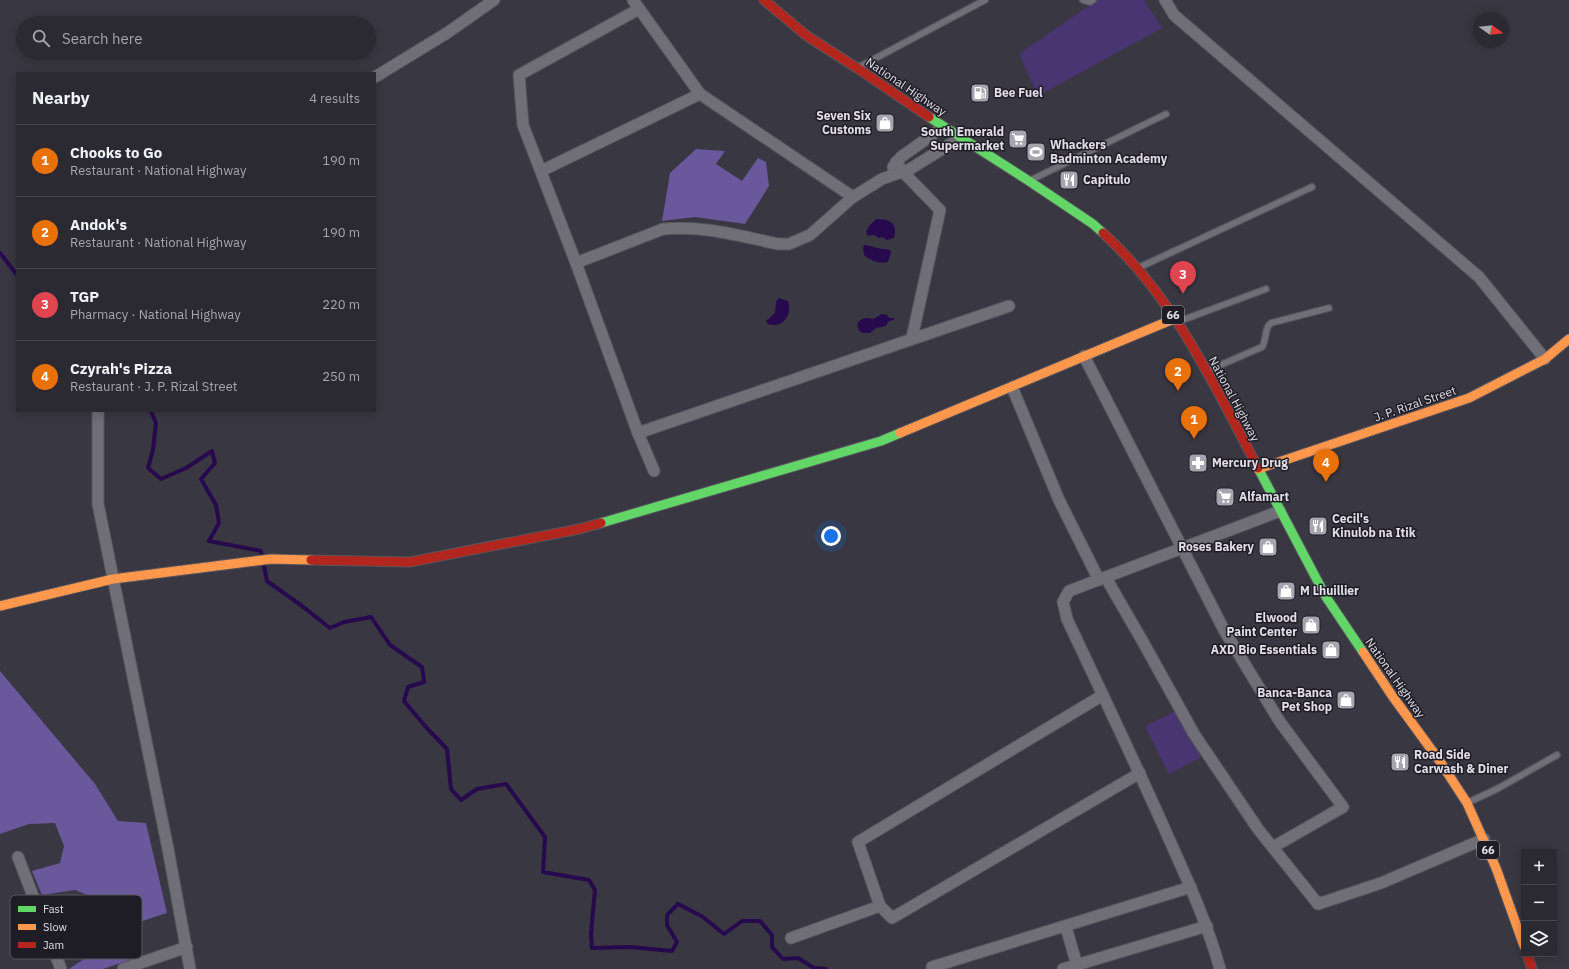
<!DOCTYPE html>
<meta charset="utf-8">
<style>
body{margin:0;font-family:"IBM Plex Sans",sans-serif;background:#37353d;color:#f1f3f6}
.controls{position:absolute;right:12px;bottom:12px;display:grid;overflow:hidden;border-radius:0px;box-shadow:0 2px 10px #0003}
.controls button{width:36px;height:36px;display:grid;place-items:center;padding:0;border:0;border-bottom:1px solid #47454d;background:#2b2931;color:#f1f3f6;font:20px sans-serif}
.compass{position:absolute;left:1473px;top:12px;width:36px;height:36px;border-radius:50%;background:#2b2931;box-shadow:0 2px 10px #0003;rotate:104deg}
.you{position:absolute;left:831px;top:536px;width:14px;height:14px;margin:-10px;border:3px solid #fff;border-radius:50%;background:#1a73e8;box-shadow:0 0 0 6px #1a73e833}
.badge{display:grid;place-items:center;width:26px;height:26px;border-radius:50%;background:#a6a4af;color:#fff;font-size:13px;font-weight:700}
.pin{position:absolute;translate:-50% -33px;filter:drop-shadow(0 1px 2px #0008)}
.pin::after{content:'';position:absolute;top:21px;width:14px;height:12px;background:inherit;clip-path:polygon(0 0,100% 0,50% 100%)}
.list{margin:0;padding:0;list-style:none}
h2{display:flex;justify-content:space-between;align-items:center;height:52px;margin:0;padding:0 16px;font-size:17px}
h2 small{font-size:13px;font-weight:400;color:#a6a6ab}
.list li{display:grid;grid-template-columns:26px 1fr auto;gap:12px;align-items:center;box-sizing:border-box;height:72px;padding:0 16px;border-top:1px solid #47454d}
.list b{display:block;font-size:15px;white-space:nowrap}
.list p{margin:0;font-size:13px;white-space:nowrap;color:#a6a6ab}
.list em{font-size:13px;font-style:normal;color:#a6a6ab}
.icon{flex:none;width:22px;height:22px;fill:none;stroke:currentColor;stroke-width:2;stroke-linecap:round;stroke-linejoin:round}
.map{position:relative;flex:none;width:1569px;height:969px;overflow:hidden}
.search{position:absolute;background:#2b2931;box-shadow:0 2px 10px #0003;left:16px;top:16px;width:360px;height:44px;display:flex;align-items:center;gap:10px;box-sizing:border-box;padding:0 14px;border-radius:22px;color:#a6a6ab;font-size:15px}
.panel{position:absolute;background:#2b2931;box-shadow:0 2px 10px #0003;left:16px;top:72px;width:360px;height:340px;border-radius:0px}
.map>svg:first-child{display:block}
</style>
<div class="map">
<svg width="1569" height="969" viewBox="0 0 1569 969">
<rect width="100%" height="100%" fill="#393741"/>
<g fill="#483572">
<polygon points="1097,0 1144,0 1162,28 1038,96 1019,54"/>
<polygon points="1178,710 1201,757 1169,774 1145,726"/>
</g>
<g fill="#6a589c">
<polygon points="696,149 725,151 716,164 742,181 758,158 766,162 769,186 745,224 695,217 662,221 670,173"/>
<polygon points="0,671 95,784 118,821 146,823 167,913 133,924 139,957 103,969 69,969 96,951 102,938 87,895 75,890 42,895 32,871 60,863 64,846 55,823 29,824 0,834"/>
</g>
<g fill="#270a4e">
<path d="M 876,219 C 890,219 898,223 894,238 L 887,240 L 882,237 L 879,238 L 874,235 L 868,236 L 866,232 L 869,226 Z"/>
<path d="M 864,245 L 867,245 L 877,248 L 890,250 L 891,252 L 888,262 C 879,264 871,261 864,255 L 863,248 Z"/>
<path d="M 779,298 L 788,301 C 793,315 782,329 768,324 L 766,321 L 775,313 L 776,302 Z"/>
<path d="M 882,314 L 887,315 L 889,318 L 894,318 L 894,320 L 889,321 L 886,326 L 876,328 L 870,333 L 862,333 C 851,324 862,315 873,319 Z"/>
</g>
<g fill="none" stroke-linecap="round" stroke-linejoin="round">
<g stroke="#270a4e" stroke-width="4">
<polyline points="0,253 17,275"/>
<polyline points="151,411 156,423 153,450 148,468 161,479 186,468 212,451 215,463 201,479 216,505 219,523 209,541 261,551 267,581 302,606 330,628 344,622 371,617 390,645 422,667 424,682 408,687 404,701 425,726 447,749 451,789 461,800 477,789 506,784 545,837 543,872 589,880 595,890 591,933 592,948 630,947 672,951 677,942 667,925 667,915 678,904 703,917 724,934 742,921 760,921 772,935 772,947 783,959 798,958 814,968 826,969"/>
</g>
<g stroke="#57555e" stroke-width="8">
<g id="lane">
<polyline points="1083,0 1090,2 1093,0"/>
<polyline points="859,67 985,0"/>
<polyline points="1033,179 1166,114"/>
<polyline points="1140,267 1312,187"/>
<polyline points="1180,321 1266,289"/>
<path d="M 1209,370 L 1262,347 C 1267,340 1264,328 1271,323 L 1329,308"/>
<polyline points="1469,802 1497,789 1557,755"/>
</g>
</g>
<g stroke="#57555e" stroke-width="13">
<g id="street">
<polyline points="633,0 700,94 853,197"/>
<polyline points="1165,0 1174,15 1479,277 1545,359"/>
<polyline points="639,9 519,75 523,125 576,263 638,433 654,471"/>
<polyline points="375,77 447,33 494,0"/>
<polyline points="896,162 903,172 940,210 912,338"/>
<polyline points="893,167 901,157 943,127"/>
<polyline points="541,171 700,94"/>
<path d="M 576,263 L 663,229 C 703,225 740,236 778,244 L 789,244 L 810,235 L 853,197 L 882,179 L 910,169 L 960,138"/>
<polyline points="1084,356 1224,630 1280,722 1343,807 1273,847"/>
<polyline points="1012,387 1059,500 1099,580"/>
<polyline points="98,411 98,504 168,849 190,969"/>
<polyline points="638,433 1009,306"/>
<polyline points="1106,578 1143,642 1194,734 1258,829 1318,904 1381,883 1484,839"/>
<polyline points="1103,695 858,842 880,906 892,918 1140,773"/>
<polyline points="18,857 61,969"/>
<polyline points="1066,927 1078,969"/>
<polyline points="791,938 880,906"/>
<polyline points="123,969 187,947"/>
<polyline points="932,969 932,967 1191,887"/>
<polyline points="1063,969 1207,926"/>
<path d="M 1220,969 C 1206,918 1183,871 1162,823 C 1131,754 1099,687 1067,619 L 1063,602 L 1069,591 L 1280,511"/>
</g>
</g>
<g stroke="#57555e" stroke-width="11">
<g id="fast">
<polyline points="929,117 1029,181 1093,224 1103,233"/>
<polyline points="1258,468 1326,597 1363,652"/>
<polyline points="601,523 881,441 900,433"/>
</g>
</g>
<g stroke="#57555e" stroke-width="11">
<g id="slow">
<polyline points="900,433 1176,318"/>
<polyline points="1258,469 1469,398 1545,359 1569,339"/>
<polyline points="0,606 113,579 271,559 311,560"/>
<polyline points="1363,652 1393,697 1439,760 1467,803 1496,868 1524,946"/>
</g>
</g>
<g stroke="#57555e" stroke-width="11">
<g id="jam">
<polyline points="764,0 807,36 857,68 929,117"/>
<path d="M 1103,233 C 1174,297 1214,385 1258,468"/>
<polyline points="311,560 410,562 579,529 601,523"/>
<polyline points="1527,954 1532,969"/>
</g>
</g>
<use href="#lane" stroke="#706e76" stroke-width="5.5"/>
<use href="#street" stroke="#706e76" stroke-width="11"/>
<use href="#fast" stroke="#63d668" stroke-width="9"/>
<use href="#slow" stroke="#ff974d" stroke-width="9"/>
<use href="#jam" stroke="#b3261e" stroke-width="9"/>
</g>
<defs>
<g id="fuel-square" transform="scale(1)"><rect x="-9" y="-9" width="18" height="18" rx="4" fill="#a6a4af" stroke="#1e1c24"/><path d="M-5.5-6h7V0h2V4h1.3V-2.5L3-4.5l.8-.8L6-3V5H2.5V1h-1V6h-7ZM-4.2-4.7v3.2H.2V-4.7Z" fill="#fff"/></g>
<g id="shop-square" transform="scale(1)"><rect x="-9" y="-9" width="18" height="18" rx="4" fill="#a6a4af" stroke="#1e1c24"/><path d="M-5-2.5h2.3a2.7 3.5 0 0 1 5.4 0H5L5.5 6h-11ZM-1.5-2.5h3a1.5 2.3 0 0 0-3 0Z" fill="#fff"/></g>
<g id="supermarket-square" transform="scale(1)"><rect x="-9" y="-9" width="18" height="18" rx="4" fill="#a6a4af" stroke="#1e1c24"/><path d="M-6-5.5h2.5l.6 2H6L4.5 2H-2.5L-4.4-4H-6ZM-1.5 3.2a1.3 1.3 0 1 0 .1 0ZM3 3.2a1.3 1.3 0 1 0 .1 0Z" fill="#fff"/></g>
<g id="stadium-square" transform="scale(1)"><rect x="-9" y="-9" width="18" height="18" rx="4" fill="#a6a4af" stroke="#1e1c24"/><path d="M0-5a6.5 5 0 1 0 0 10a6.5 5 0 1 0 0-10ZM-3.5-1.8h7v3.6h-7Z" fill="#fff"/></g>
<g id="restaurant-square" transform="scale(1)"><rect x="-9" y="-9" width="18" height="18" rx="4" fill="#a6a4af" stroke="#1e1c24"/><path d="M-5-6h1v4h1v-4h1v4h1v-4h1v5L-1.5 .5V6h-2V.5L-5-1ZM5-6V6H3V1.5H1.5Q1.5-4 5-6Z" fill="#fff"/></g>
<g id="pharmacy-square" transform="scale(1)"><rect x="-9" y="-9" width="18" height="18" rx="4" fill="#a6a4af" stroke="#1e1c24"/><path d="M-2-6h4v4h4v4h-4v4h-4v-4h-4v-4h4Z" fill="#fff"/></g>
</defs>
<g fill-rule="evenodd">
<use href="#fuel-square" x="980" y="93"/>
<use href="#shop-square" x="885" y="123"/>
<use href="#supermarket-square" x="1018" y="139"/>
<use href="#stadium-square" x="1036" y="152"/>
<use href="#restaurant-square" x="1069" y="180"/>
<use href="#pharmacy-square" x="1198" y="463"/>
<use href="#supermarket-square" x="1225" y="497"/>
<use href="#restaurant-square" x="1318" y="526"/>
<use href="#shop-square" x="1268" y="547"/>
<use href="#shop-square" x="1286" y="591"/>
<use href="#shop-square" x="1311" y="625"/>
<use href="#shop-square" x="1331" y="650"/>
<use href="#shop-square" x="1346" y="700"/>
<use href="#restaurant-square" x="1400" y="762"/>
</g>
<g text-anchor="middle" stroke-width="3" stroke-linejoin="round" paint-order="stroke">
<g fill="#1e1c24" stroke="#a6a4af" stroke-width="1">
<rect x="1162" y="306" width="22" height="18" rx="3"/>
<rect x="1477" y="841" width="22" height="18" rx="3"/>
</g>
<g font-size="11" font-weight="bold" fill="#e1deea">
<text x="1173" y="319">66</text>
<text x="1488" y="854">66</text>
</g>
<g font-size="12" fill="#e1deea" stroke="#1e1c24">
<text transform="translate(906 87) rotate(34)" y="4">National Highway</text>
<text transform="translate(1234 399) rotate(62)" y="4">National Highway</text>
<text transform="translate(1415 404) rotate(-19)" y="4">J. P. Rizal Street</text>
<text transform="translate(1395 678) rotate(55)" y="4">National Highway</text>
</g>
<g font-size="12" font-weight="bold" fill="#e1deea" stroke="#1e1c24" text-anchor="start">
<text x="994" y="97">Bee Fuel</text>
<text x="871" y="120" text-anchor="end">Seven Six<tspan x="871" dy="14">Customs</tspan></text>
<text x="1004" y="136" text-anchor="end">South Emerald<tspan x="1004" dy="14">Supermarket</tspan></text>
<text x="1050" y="149">Whackers<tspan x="1050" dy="14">Badminton Academy</tspan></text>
<text x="1083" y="184">Capitulo</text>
<text x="1212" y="467">Mercury Drug</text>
<text x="1239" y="501">Alfamart</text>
<text x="1332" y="523">Cecil's<tspan x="1332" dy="14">Kinulob na Itik</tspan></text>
<text x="1254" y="551" text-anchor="end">Roses Bakery</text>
<text x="1300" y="595">M Lhuillier</text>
<text x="1297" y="622" text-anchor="end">Elwood<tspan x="1297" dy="14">Paint Center</tspan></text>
<text x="1317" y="654" text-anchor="end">AXD Bio Essentials</text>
<text x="1332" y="697" text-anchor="end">Banca-Banca<tspan x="1332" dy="14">Pet Shop</tspan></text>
<text x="1414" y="759">Road Side<tspan x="1414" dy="14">Carwash &amp; Diner</tspan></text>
</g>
</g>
<rect x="10" y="895" width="132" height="64" rx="6" fill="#1e1c24" stroke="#58565f" stroke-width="1"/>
<rect x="18" y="906" width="18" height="6" fill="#63d668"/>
<rect x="18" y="924" width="18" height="6" fill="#ff974d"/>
<rect x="18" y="942" width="18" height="6" fill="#b3261e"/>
<g font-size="11" fill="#e1deea">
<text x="43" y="913">Fast</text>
<text x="43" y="931">Slow</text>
<text x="43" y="949">Jam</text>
</g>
</svg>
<div class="controls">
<button>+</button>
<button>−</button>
<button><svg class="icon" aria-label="layers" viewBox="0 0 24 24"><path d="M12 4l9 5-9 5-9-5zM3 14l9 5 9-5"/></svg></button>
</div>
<svg class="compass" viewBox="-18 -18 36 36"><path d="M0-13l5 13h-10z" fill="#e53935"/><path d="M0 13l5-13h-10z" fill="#a6a6ab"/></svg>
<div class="you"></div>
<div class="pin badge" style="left:1194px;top:439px;background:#e8710a">1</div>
<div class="pin badge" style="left:1178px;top:391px;background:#e8710a">2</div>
<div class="pin badge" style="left:1183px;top:294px;background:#e0444e">3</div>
<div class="pin badge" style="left:1326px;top:482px;background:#e8710a">4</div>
<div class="search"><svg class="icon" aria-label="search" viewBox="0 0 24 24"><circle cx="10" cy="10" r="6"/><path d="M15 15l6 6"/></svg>Search here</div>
<section class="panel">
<h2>Nearby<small>4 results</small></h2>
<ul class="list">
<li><span class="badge" style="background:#e8710a">1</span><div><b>Chooks to Go</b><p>Restaurant · National Highway</p></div><em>190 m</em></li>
<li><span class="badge" style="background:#e8710a">2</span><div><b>Andok's</b><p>Restaurant · National Highway</p></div><em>190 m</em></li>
<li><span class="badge" style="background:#e0444e">3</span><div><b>TGP</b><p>Pharmacy · National Highway</p></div><em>220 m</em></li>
<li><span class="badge" style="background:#e8710a">4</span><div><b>Czyrah's Pizza</b><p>Restaurant · J. P. Rizal Street</p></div><em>250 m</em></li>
</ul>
</section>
</div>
